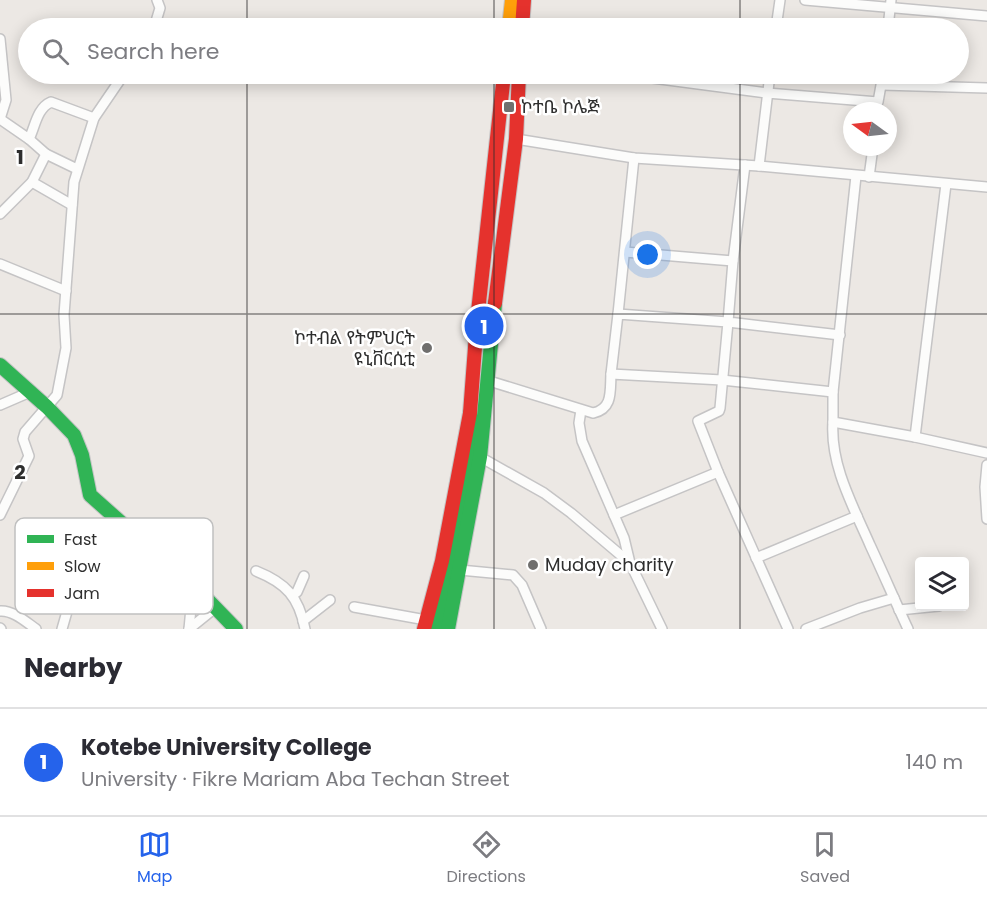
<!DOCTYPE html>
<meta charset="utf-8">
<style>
body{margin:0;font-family:Poppins,"Noto Sans Ethiopic",sans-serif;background:#f7f7f7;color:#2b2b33}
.controls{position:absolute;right:18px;bottom:18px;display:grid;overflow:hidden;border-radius:6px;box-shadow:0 3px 15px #0003}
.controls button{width:54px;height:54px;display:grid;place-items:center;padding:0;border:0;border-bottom:2px solid #e1e1e2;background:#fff;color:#2b2b33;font:30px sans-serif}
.compass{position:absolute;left:843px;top:102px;width:54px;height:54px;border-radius:50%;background:#fff;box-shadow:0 3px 15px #0003;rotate:285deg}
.you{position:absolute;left:648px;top:255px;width:21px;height:21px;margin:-15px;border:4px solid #fff;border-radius:50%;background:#1a73e8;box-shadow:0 0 0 9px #1a73e833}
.badge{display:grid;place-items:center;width:39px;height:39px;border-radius:50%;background:#2563eb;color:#fff;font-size:20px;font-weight:700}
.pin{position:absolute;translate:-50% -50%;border:3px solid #fff;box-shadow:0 2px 6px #0006}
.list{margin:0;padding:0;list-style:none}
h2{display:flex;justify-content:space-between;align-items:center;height:78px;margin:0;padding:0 24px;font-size:26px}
h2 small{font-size:20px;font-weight:400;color:#7c7c81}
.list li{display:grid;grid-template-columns:39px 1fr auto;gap:18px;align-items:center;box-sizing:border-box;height:108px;padding:0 24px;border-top:2px solid #e1e1e2}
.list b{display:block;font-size:22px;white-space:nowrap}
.list p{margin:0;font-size:20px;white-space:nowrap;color:#7c7c81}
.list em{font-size:20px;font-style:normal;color:#7c7c81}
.icon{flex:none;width:33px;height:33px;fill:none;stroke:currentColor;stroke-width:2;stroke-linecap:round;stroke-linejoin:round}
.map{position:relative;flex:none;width:987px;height:629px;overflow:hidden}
.search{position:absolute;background:#fff;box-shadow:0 3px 15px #0003;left:18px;right:18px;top:18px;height:66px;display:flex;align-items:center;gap:15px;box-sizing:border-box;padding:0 21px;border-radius:33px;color:#7c7c81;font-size:22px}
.sheet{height:186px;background:#fff}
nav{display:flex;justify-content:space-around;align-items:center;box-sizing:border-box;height:84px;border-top:2px solid #e1e1e2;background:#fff;font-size:16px;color:#7c7c81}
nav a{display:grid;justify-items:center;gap:3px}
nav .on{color:#2563eb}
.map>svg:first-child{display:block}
</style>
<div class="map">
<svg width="987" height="629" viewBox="0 0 987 629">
<rect width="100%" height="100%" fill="#ece8e4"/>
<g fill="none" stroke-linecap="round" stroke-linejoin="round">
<g stroke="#c5c4c5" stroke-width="12">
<g id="street">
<polyline points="805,0 987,16"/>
<polyline points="154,28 160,8 157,0"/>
<polyline points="776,28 780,0"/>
<polyline points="888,28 891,0"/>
<polyline points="0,39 6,100 0,119"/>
<polyline points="622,74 767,93 878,102 883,74"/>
<polyline points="882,85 987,88"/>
<path d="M 0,119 L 29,139 C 35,127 37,108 51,102 L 94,118"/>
<polyline points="29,139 46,154"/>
<polyline points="516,139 634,158 759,166 987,187"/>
<polyline points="745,165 733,261 728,322 840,335"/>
<polyline points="759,166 770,74"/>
<polyline points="856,176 833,392 833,422 915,437 987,453"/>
<polyline points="869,177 873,147"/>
<polyline points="32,182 72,205"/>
<polyline points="0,214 32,182 46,154 77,169"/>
<polyline points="625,252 733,261"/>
<polyline points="0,264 66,291"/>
<polyline points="618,314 634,158"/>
<polyline points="611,374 618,314 728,322 720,408 719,411 698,421 718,472"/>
<path d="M 486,380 L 593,413 C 613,409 610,391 611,374 L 722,380 L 833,392"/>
<polyline points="0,405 30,392"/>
<polyline points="581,410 579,423 582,441 624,538 630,563"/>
<path d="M 833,422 C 830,465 853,506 870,545 C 883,573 895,601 908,629"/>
<polyline points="915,437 946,184"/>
<polyline points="480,457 544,493 571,513 630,563 662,629"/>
<polyline points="987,465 985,487 987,519"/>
<polyline points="0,515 29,456 23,439 25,432 57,395 66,348 64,315 74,182 94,118 124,74"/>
<polyline points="614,515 718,472 788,629"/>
<polyline points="756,558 857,516"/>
<polyline points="50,570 77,593"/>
<polyline points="460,570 513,575 522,585 541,629"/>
<path d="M 256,571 C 286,583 299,597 305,629"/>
<polyline points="293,595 297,592 304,576"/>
<polyline points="354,607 426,620"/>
<polyline points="899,610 939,606"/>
<path d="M 0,611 C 13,610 26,622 36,629"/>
<polyline points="303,621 330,600"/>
<polyline points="0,628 1,629"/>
<polyline points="62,629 68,608 77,593 103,582 124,576 159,556"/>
<polyline points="189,629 193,587"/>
<polyline points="189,629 210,612"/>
<polyline points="806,629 860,608 894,598"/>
</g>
</g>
<g stroke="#c5c4c5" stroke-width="16">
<g id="fast">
<polyline points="0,365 47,407 74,435 82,455 90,495 207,599 236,629"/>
<polyline points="435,629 470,455 470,413"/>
<polyline points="448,629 480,457 495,303"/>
</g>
</g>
<g stroke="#c5c4c5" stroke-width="16">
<polyline id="slow" points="509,28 512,0"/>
</g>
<g stroke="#c5c4c5" stroke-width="16">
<g id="jam">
<polyline points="522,28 524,0"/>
<polyline points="495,303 516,139 519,74"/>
<polyline points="424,629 442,561 470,413 477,321 504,74"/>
</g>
</g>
<use href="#street" stroke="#fcfcfb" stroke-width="9"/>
<use href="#fast" stroke="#30b455" stroke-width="14"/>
<use href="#slow" stroke="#ff9f0a" stroke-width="14"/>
<use href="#jam" stroke="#e5322d" stroke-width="14"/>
</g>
<path fill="none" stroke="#2e2e2e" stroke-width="1.5" stroke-opacity="0.55" d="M 247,0 L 247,28M 494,0 L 494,28M 740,0 L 740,28M 247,74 L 247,629M 494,74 L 494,629M 740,74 L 740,629M 0,314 L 987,314"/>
<g fill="#706f6e" stroke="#fff" stroke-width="2">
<rect x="503" y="101" width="12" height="12" rx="3"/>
<circle cx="427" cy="348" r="6"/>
<circle cx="533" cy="565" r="6"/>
</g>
<g text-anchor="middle" stroke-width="5" stroke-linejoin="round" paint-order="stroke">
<g font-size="18" fill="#2e2e2e" stroke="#fff" text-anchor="start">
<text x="521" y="113">ኮተቤ ኮሌጅ</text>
<text x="415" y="344" text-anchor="end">ኮተብል የትምህርት<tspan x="415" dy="21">ዩኒቨርሲቲ</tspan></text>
<text x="545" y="571">Muday charity</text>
</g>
</g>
<rect x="15" y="518" width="198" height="96" rx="9" fill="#fff" stroke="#c0c0c0" stroke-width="1.5"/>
<rect x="27" y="535" width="27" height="8" fill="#30b455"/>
<rect x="27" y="562" width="27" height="8" fill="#ff9f0a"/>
<rect x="27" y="589" width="27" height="8" fill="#e5322d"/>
<g font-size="16" fill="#2e2e2e">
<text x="64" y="545">Fast</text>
<text x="64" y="572">Slow</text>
<text x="64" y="599">Jam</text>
</g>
<g font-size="20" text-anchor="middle" font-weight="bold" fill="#2e2e2e" stroke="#fff" stroke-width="5" stroke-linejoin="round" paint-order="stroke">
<text x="20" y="164">1</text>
<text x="20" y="479">2</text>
</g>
</svg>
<div class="controls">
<button><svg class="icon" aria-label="layers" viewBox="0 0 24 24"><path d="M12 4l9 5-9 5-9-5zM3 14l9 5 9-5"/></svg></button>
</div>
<svg class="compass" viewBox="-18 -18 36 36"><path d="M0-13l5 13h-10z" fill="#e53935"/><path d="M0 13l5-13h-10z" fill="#7c7c81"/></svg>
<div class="you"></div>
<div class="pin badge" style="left:484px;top:326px">1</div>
<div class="search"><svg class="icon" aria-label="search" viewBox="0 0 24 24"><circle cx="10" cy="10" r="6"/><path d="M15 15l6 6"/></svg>Search here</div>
</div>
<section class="sheet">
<h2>Nearby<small></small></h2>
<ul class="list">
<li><span class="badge">1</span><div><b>Kotebe University College</b><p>University · Fikre Mariam Aba Techan Street</p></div><em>140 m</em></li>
</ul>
</section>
<nav>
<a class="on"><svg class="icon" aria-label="map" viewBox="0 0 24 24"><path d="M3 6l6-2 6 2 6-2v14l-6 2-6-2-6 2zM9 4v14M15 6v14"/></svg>Map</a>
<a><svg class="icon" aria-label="directions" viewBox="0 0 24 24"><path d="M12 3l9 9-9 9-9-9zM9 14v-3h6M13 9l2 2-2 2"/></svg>Directions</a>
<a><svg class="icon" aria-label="saved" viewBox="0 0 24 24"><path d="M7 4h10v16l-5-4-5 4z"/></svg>Saved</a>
</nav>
